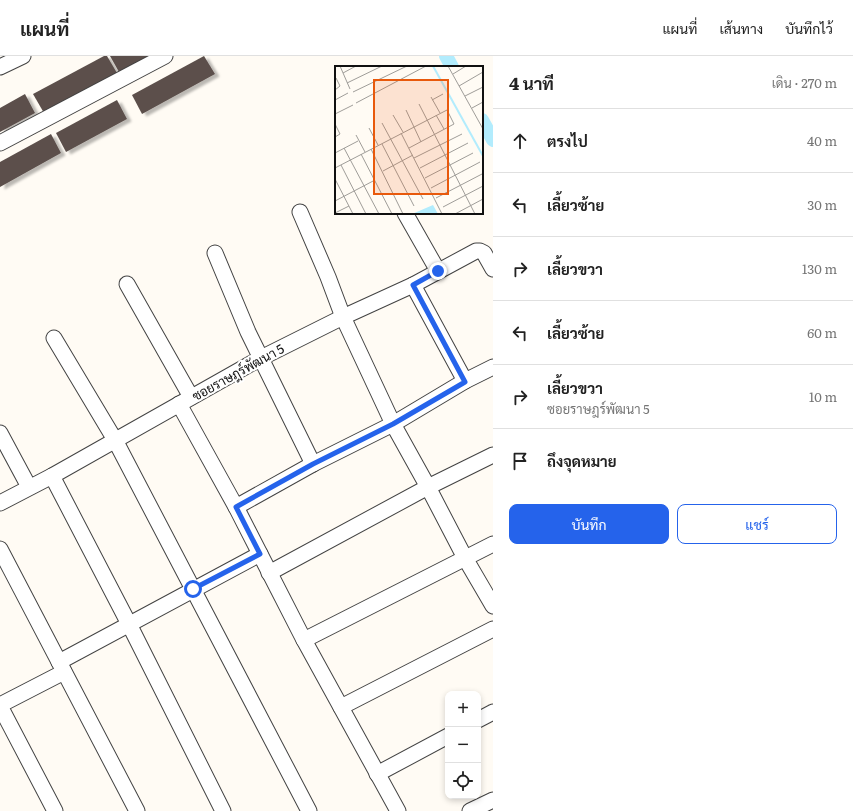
<!DOCTYPE html>
<html lang="th">
<meta charset="utf-8">
<style>
body{margin:0;font-family:Literata,Sarabun,serif;background:#f2f2f2;color:#222}
.controls{position:absolute;right:12px;bottom:12px;display:grid;overflow:hidden;border-radius:8px;box-shadow:0 2px 6px #0003}
.controls button{width:36px;height:36px;display:grid;place-items:center;padding:0;border:0;border-bottom:1px solid #e0e0e0;background:#fff;color:#222;font:20px sans-serif}
.stop{position:absolute;width:12px;height:12px;margin:-9px;border:3px solid #2563eb;border-radius:50%;background:#fff}
.stop.end{background:#2563eb;border-color:#fff;box-shadow:0 1px 4px #0008}
.list{margin:0;padding:0;list-style:none}
h2{display:flex;justify-content:space-between;align-items:center;height:52px;margin:0;padding:0 16px;font-size:17px}
h2 small{font-size:13px;font-weight:400;color:#767676}
.list li{display:grid;grid-template-columns:26px 1fr auto;gap:12px;align-items:center;box-sizing:border-box;height:64px;padding:0 16px;border-top:1px solid #e0e0e0}
.list b{display:block;font-size:15px;white-space:nowrap}
.list p{margin:0;font-size:13px;white-space:nowrap;color:#767676}
.list em{font-size:13px;font-style:normal;color:#767676}
.actions{display:flex;gap:8px;padding:12px 16px}
.actions a{flex:1;padding:9px 0;border:1px solid #2563eb;border-radius:8px;text-align:center;font-size:14px;color:#2563eb}
.actions .main{background:#2563eb;color:#fff}
.icon{flex:none;width:22px;height:22px;fill:none;stroke:currentColor;stroke-width:2;stroke-linecap:round;stroke-linejoin:round}
.map{position:relative;flex:none;width:493px;height:755px;overflow:hidden}
header{display:flex;align-items:center;gap:24px;box-sizing:border-box;height:56px;padding:0 20px;background:#fff;border-bottom:1px solid #e0e0e0}
header strong{font-size:19px}
nav{display:flex;gap:22px;margin-inline-start:auto;font-size:14px}
main{display:flex}
aside{flex:1;background:#fff}
.map>svg:first-child{display:block}
</style>
<header>
<strong>แผนที่</strong>
<nav><a>แผนที่</a><a>เส้นทาง</a><a>บันทึกไว้</a></nav>
</header>
<main>
<div class="map">
<svg width="493" height="755" viewBox="0 0 493 755">
<defs>
<filter id="shadow"><feDropShadow dx="4.5" dy="2.5" stdDeviation="1" flood-color="#0004"/></filter>
</defs>
<rect width="100%" height="100%" fill="#fffbf4"/>
<g fill="none" stroke-linecap="round" stroke-linejoin="round">
<g stroke="#b2ecfd" stroke-width="14">
<polyline points="446,0 452,11"/>
<polyline points="482,64 493,84"/>
</g>
</g>
<g fill="#5b4f4b" filter="url(#shadow)">
<polygon points="104,0 107,0 117,17 44,57 33,38"/>
<polygon points="110,0 149,0 119,16"/>
<polygon points="204,0 215,18 142,58 132,39"/>
<polygon points="25,38 35,57 0,76 0,52"/>
<polygon points="117,44 127,63 66,96 56,77"/>
<polygon points="51,78 61,97 0,131 0,106"/>
</g>
<g fill="none" stroke-linecap="round" stroke-linejoin="round">
<g stroke="#434343" stroke-width="17">
<g id="minor">
<polyline points="0,11 23,0"/>
<polyline points="0,87 165,0"/>
<polyline points="300,156 328,221 343,261 393,368 428,431 465,502 493,550"/>
<polyline points="405,157 438,215"/>
<polyline points="215,197 248,276 313,408"/>
<polyline points="127,228 191,341"/>
<polyline points="413,229 465,325"/>
<polyline points="54,282 115,384 309,755"/>
<polyline points="179,348 236,451 304,584 398,755"/>
<polyline points="0,377 29,431"/>
<polyline points="52,420 129,568 223,755"/>
<polyline points="0,447 52,420 261,302 343,261 413,229 476,195 480,195 484,197 493,213"/>
<polyline points="236,451 313,408 393,368 465,325 493,311"/>
<polyline points="0,493 137,755"/>
<polyline points="269,517 428,431 493,399"/>
<polyline points="304,584 493,488"/>
<polyline points="59,606 260,498"/>
<polyline points="0,649 64,616"/>
<polyline points="0,650 55,755"/>
<polyline points="341,651 493,573"/>
<polyline points="478,664 493,656"/>
<polyline points="377,718 448,680"/>
<polyline points="470,755 493,744"/>
</g>
</g>
<use href="#minor" stroke="#fff" stroke-width="15"/>
</g>
<g fill="none" stroke-linecap="round" stroke-linejoin="round">
<polyline stroke="#2563eb" stroke-width="5" points="193,533 260,498 236,451 313,408 393,368 465,326 413,229 438,215"/>
</g>
<g text-anchor="middle" stroke-width="4" stroke-linejoin="round" paint-order="stroke">
<g font-size="13" fill="#101010" stroke="#fff">
<text transform="translate(238 316) rotate(-29)" y="5">ซอยราษฎร์พัฒนา 5</text>
</g>
</g>
<g transform="translate(335 10)">
<rect width="148" height="148" fill="#fffbf4"/>
<path d="M 98,139 L 103,148 L 77,148 Z" fill="#b2ecfd"/>
<path fill="none" stroke="#b2ecfd" stroke-width="2" d="M 98,0 L 148,90"/>
<path fill="none" stroke="#9f9d99" stroke-width="1" d="M 5,0 L 15,23M 113,0 L 148,63M 8,7 L 21,0M 118,8 L 131,0M 12,17 L 47,0M 124,20 L 148,6M 0,24 L 5,20 L 1,12M 18,26 L 72,0M 130,30 L 148,21M 96,31 L 105,47M 0,34 L 13,27M 97,34 L 108,28M 21,37 L 91,0M 84,38 L 140,148M 137,42 L 148,36M 71,44 L 86,76M 0,48 L 18,39M 58,49 L 68,66M 101,49 L 109,63M 47,57 L 88,133M 0,58 L 5,68 L 0,71M 34,62 L 43,79M 66,67 L 107,148M 21,69 L 30,86M 47,78 L 79,140M 9,82 L 44,148M 36,83 L 68,148M 0,87 L 23,75M 26,88 L 57,148M 79,92 L 127,68M 6,99 L 31,148M 0,102 L 112,44 L 119,58 L 74,82M 85,102 L 133,77M 48,105 L 78,89M 90,112 L 138,87M 0,113 L 18,148M 96,122 L 145,96M 101,132 L 147,108M 0,135 L 40,114M 108,141 L 148,120M 0,147 L 14,140M 120,148 L 148,133"/>
<path fill="#e8590c" fill-opacity="0.15" stroke="#e8590c" stroke-width="2" d="M 39,14 L 113,14 L 113,128 L 39,128 Z"/>
<rect width="148" height="148" fill="none" stroke="#101010" stroke-width="2"/>
</g>
</svg>
<div class="controls">
<button>+</button>
<button>−</button>
<button><svg class="icon" aria-label="locate" viewBox="0 0 24 24"><circle cx="12" cy="12" r="6"/><path d="M12 2v4M12 18v4M2 12h4M18 12h4"/></svg></button>
</div>
<div class="stop" style="left:193px;top:533px"></div>
<div class="stop end" style="left:438px;top:215px"></div>
</div>
<aside>
<h2>4 นาที<small>เดิน · 270 m</small></h2>
<ul class="list">
<li><svg class="icon" aria-label="ahead" viewBox="0 0 24 24"><path d="M12 20V5M6 11l6-6 6 6"/></svg><div><b>ตรงไป</b></div><em>40 m</em></li>
<li><svg class="icon" aria-label="left" viewBox="0 0 24 24"><path d="M17 20v-9H6M10 6l-5 5 5 5"/></svg><div><b>เลี้ยวซ้าย</b></div><em>30 m</em></li>
<li><svg class="icon" aria-label="right" viewBox="0 0 24 24"><path d="M7 20v-9h11M14 6l5 5-5 5"/></svg><div><b>เลี้ยวขวา</b></div><em>130 m</em></li>
<li><svg class="icon" aria-label="left" viewBox="0 0 24 24"><path d="M17 20v-9H6M10 6l-5 5 5 5"/></svg><div><b>เลี้ยวซ้าย</b></div><em>60 m</em></li>
<li><svg class="icon" aria-label="right" viewBox="0 0 24 24"><path d="M7 20v-9h11M14 6l5 5-5 5"/></svg><div><b>เลี้ยวขวา</b><p>ซอยราษฎร์พัฒนา 5</p></div><em>10 m</em></li>
<li><svg class="icon" aria-label="arrive" viewBox="0 0 24 24"><path d="M6 21V4h12l-3 4 3 4H6"/></svg><div><b>ถึงจุดหมาย</b></div></li>
</ul>
<div class="actions"><a class="main">บันทึก</a><a>แชร์</a></div>
</aside>
</main>
